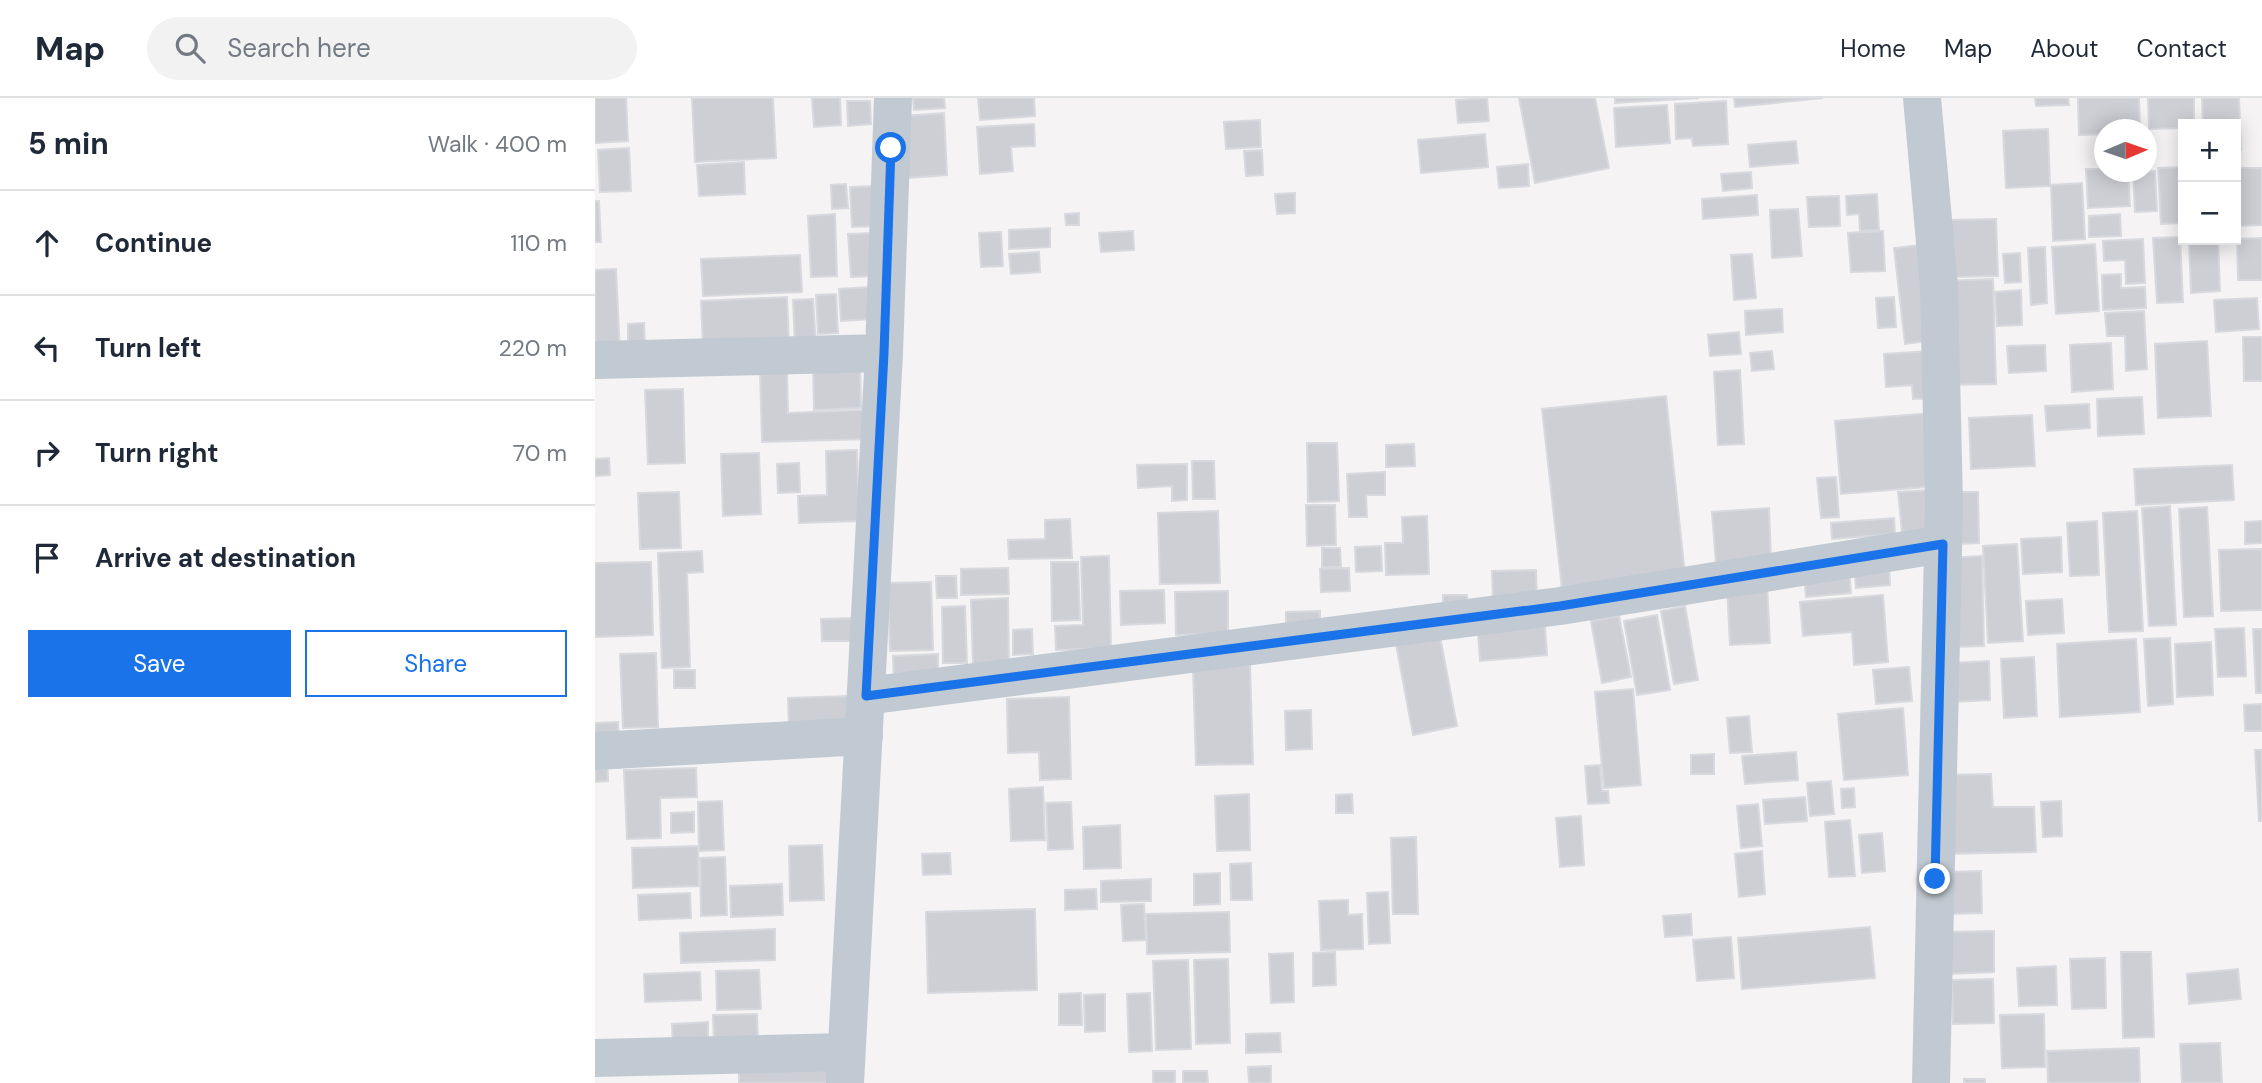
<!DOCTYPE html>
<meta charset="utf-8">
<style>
body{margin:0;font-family:"DM Sans",sans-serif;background:#f2f2f3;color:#1f2937}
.controls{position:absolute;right:21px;top:21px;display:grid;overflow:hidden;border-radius:0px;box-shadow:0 4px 18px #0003}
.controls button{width:63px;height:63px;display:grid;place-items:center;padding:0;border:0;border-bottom:2px solid #e0e1e3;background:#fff;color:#1f2937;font:35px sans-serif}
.compass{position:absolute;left:1499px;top:21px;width:63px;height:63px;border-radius:50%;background:#fff;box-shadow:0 4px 18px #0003;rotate:88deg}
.stop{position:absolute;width:21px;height:21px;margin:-16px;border:5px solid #1a73e8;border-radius:50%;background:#fff}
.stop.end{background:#1a73e8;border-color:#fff;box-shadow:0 2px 7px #0008}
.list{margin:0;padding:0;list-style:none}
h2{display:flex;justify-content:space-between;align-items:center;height:91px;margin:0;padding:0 28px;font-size:30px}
h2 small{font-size:23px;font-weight:400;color:#747a83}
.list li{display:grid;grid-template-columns:46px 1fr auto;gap:21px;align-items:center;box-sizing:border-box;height:105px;padding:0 28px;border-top:2px solid #e0e1e3}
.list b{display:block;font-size:26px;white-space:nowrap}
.list em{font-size:23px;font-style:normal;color:#747a83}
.actions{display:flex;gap:14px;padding:21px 28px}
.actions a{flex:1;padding:16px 0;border:2px solid #1a73e8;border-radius:0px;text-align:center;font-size:24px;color:#1a73e8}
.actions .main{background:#1a73e8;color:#fff}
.icon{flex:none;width:38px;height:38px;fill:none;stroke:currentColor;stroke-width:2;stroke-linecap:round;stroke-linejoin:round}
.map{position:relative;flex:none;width:1667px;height:985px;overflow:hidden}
header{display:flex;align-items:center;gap:42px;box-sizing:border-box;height:98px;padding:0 35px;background:#fff;border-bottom:2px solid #e0e1e3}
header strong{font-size:33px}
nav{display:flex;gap:38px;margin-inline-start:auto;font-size:24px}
.search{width:490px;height:63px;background:#f2f2f3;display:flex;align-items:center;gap:18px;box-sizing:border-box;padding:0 24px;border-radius:38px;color:#747a83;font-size:26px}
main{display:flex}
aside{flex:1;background:#fff}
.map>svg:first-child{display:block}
</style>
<header>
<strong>Map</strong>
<div class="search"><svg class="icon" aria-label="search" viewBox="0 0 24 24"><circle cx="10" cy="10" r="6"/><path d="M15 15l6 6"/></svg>Search here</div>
<nav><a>Home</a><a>Map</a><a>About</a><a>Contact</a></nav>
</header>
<main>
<aside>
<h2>5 min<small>Walk · 400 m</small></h2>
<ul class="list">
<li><svg class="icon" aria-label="ahead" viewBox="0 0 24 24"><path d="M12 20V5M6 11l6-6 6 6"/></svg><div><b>Continue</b></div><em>110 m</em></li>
<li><svg class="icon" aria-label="left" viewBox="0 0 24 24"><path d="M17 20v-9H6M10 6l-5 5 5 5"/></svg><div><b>Turn left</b></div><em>220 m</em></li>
<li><svg class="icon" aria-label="right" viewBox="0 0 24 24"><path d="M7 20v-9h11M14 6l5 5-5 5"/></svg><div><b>Turn right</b></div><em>70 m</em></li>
<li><svg class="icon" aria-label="arrive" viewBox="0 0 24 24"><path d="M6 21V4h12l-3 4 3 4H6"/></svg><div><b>Arrive at destination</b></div></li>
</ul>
<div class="actions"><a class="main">Save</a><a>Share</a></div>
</aside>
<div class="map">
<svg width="1667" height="985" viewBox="0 0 1667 985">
<rect width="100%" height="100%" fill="#f5f3f3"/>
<g fill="#cdcfd5" stroke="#d7d9de" stroke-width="2">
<polygon points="0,0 31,0 33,43 0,45"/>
<polygon points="97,0 178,0 181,60 100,64"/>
<polygon points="217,0 245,0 246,27 219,29"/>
<polygon points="318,0 349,0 350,10 319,12"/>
<polygon points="383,0 439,0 440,18 385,22"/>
<polygon points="892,0 894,23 863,25 861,2"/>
<polygon points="924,0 1000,0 1014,70 940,85"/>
<polygon points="1020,0 1104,0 1020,5"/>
<polygon points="1139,0 1228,0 1140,9"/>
<polygon points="1440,0 1473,0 1474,7 1441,8"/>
<polygon points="1483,0 1544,0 1545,32 1510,32 1510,36 1484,37"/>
<polygon points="1553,0 1599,0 1599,26 1588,26 1588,30 1554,31"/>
<polygon points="1607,0 1644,0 1646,52 1641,53 1641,26 1608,26"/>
<polygon points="252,3 275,3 276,26 253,28"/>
<polygon points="1131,3 1133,46 1098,48 1097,40 1081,41 1080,6"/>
<polygon points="1072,7 1075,45 1021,49 1019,10"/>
<polygon points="349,15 352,77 313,80 309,18"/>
<polygon points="665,22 666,49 631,51 629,24"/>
<polygon points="439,26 440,48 416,49 418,73 385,76 382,29"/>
<polygon points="1453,31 1455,88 1411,90 1408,33"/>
<polygon points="890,36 893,69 826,75 823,42"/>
<polygon points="1201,43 1203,65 1155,69 1153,47"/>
<polygon points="34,50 36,93 5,94 3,52"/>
<polygon points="667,52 668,77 651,78 649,53"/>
<polygon points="149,64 150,96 104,98 102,67"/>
<polygon points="933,66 934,88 904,90 902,69"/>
<polygon points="1588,69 1588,125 1566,126 1563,70"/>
<polygon points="1641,70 1667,70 1667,127 1641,128"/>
<polygon points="1491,71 1510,71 1510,74 1533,74 1535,108 1493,110"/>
<polygon points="1560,73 1562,113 1540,114 1538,74"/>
<polygon points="1156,74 1157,90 1128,93 1126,76"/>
<polygon points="1487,85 1490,141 1458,143 1456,87"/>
<polygon points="251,86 253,110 237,111 236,87"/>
<polygon points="281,88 283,128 257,129 255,89"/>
<polygon points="700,95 700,115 682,116 680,96"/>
<polygon points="1282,96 1284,132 1265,133 1264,116 1252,117 1251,98"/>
<polygon points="1162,97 1163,117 1108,121 1107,101"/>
<polygon points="1244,98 1245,128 1214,129 1212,99"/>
<polygon points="0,103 4,103 6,144 0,144"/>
<polygon points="1203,111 1207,158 1177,160 1175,112"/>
<polygon points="484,115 484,127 471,127 470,116"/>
<polygon points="240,116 242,178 216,179 213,118"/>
<polygon points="1525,116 1526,138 1494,139 1494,118"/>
<polygon points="1401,121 1403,178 1355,179 1353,122"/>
<polygon points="455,130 455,149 414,151 414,132"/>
<polygon points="538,133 539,152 506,154 504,135"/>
<polygon points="1288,133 1290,173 1256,174 1253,135"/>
<polygon points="406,134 408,168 386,169 384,135"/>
<polygon points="278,135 280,178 256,179 253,136"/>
<polygon points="1585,139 1588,204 1562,205 1558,140"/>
<polygon points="1667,140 1667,182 1643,182 1642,141"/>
<polygon points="1548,141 1550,185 1531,186 1530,162 1509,163 1508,143"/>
<polygon points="1594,142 1623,142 1625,193 1596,195"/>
<polygon points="1332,146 1342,242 1310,246 1299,150"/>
<polygon points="1500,146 1504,213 1461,216 1457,149"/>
<polygon points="1450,149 1452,205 1436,207 1433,150"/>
<polygon points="444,154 445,174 416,176 414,156"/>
<polygon points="1425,155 1426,184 1410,185 1408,156"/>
<polygon points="1157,156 1161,200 1139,202 1136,157"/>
<polygon points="205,157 207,194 108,198 106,161"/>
<polygon points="21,171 25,257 0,258 0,172"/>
<polygon points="1526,176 1526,190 1550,189 1551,210 1508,212 1507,177"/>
<polygon points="1398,181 1401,286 1351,287 1348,183"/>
<polygon points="275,189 276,221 246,223 244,191"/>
<polygon points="1426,192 1427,227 1402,228 1400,194"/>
<polygon points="241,196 243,235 223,236 221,197"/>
<polygon points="192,199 194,246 108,250 106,203"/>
<polygon points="1299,199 1301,229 1283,230 1281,200"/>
<polygon points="1662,200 1664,231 1621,234 1619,202"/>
<polygon points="218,201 221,248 200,249 198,202"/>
<polygon points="1187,211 1188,234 1151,237 1150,213"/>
<polygon points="1549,213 1552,271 1531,273 1530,238 1512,238 1510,215"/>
<polygon points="49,225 50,247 33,247 33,226"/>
<polygon points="1144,234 1146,256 1115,258 1113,237"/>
<polygon points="1648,239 1667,239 1667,283 1649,283"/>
<polygon points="1612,243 1616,318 1563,320 1560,246"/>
<polygon points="1516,245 1518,291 1477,294 1475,247"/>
<polygon points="1450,247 1451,273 1414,275 1412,248"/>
<polygon points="1177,253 1179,271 1157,273 1155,255"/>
<polygon points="1335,253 1338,300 1318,301 1317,287 1291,289 1289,256"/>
<polygon points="265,264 266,310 219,312 218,265"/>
<polygon points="192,270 193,315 272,312 273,341 167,344 165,271"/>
<polygon points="1145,272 1149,346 1123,347 1119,274"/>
<polygon points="88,291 90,365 53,366 50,292"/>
<polygon points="1071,298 1090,477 967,491 947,311"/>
<polygon points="1547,299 1549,336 1503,338 1502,301"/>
<polygon points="1494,306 1495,330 1452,333 1450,308"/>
<polygon points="1336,315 1342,388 1246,396 1240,323"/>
<polygon points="1437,317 1440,368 1376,371 1374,320"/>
<polygon points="712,345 742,345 744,403 713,404"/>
<polygon points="819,346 820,368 791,369 791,347"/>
<polygon points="262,352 264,423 204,425 203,398 232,397 231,353"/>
<polygon points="164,355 166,416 128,418 126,356"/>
<polygon points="14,360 15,377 0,378 0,361"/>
<polygon points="597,363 619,363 620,401 598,401"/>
<polygon points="204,365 205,394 183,395 182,366"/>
<polygon points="592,366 592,402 577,403 577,388 543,390 542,367"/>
<polygon points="1637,367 1639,402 1541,407 1539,371"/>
<polygon points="790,374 790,397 771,397 772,419 754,419 752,376"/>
<polygon points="1241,379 1244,419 1226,420 1222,380"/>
<polygon points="1334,392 1337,432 1307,434 1303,394"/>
<polygon points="84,394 86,450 45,451 43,395"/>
<polygon points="1363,394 1383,394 1384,445 1364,446"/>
<polygon points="711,407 740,407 741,447 712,448"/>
<polygon points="1575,408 1581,527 1554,528 1547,410"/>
<polygon points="1612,409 1618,518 1589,519 1584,411"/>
<polygon points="1174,410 1176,462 1121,466 1117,414"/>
<polygon points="623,413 625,485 565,486 563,415"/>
<polygon points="1542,413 1548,533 1514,534 1508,415"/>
<polygon points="832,418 834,476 791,477 790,445 808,445 807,419"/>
<polygon points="1299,420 1300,436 1237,441 1236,425"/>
<polygon points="475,421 477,460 414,461 413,442 450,441 450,422"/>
<polygon points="1502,423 1504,477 1475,478 1472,425"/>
<polygon points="1667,423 1667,445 1650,446 1650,424"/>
<polygon points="1466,439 1467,474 1428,476 1426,441"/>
<polygon points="1422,446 1428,543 1393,545 1388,448"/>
<polygon points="786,448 787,473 761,474 760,449"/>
<polygon points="727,450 745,450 746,469 727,469"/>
<polygon points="1667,451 1667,512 1626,513 1624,452"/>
<polygon points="107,453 108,474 92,475 95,569 67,570 63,455"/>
<polygon points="514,458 516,550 461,552 460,528 488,527 486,459"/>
<polygon points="1387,458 1389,548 1353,549 1351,460"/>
<polygon points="56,464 58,537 0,539 0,465"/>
<polygon points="456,464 483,464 485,522 457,523"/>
<polygon points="1294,466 1295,487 1261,490 1259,468"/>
<polygon points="413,470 414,496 366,497 366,471"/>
<polygon points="754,470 755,493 726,494 725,471"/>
<polygon points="941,472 942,503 898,504 897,473"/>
<polygon points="1254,472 1256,495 1211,499 1209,476"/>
<polygon points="341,478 361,478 362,500 342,500"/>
<polygon points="336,484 338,552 295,553 293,485"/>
<polygon points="1172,486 1175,545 1135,547 1132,488"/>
<polygon points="569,492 570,525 526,527 525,493"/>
<polygon points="633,493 633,535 581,537 580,494"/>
<polygon points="848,497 872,497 873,513 848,514"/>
<polygon points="1288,497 1293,564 1259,567 1257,534 1208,538 1205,504"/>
<polygon points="413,500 414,566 378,567 376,502"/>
<polygon points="1467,501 1469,535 1433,537 1431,503"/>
<polygon points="370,508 372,565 348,565 347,509"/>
<polygon points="1090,508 1103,582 1079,586 1066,513"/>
<polygon points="725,513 725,532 691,533 691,514"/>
<polygon points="949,516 952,557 885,563 882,522"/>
<polygon points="1062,517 1075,592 1042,597 1029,523"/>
<polygon points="1024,518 1036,579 1007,585 996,523"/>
<polygon points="259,520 259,543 227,543 226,521"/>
<polygon points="1649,530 1651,578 1623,579 1620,531"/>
<polygon points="437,531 438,556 418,557 418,532"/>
<polygon points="1658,531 1667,531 1667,595 1661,595"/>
<polygon points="844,533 862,628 818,637 800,541"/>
<polygon points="1575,540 1578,606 1553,608 1549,541"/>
<polygon points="1541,541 1545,614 1465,619 1462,546"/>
<polygon points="1616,544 1618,597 1582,599 1580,546"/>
<polygon points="61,555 63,629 28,630 25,556"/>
<polygon points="343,556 343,583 299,584 298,558"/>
<polygon points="1439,559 1442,618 1409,620 1406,561"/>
<polygon points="1394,563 1395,602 1357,604 1356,565"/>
<polygon points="655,567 658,666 601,667 598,569"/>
<polygon points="1314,569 1317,603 1281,606 1278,572"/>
<rect x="79" y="572" width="21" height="18"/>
<polygon points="1038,591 1046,687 1009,690 1000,594"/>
<polygon points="254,598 255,631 194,633 193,600"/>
<polygon points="474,599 476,681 445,682 444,654 413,655 412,601"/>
<polygon points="1667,606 1667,633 1650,633 1649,607"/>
<polygon points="1308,610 1313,677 1249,682 1243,616"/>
<polygon points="716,612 717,651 691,652 690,613"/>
<polygon points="1154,618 1157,654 1135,655 1132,620"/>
<polygon points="23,624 24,648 0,648 0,625"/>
<polygon points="1660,652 1667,652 1667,723 1664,723"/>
<polygon points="1201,654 1203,682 1150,686 1147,658"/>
<polygon points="1119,656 1119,676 1096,676 1096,657"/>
<polygon points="0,657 12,657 13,683 0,684"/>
<polygon points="1005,667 1007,693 1013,693 1014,705 993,706 990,668"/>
<polygon points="101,670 102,699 65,700 66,740 32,741 29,672"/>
<polygon points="1396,676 1398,709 1439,709 1441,754 1349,756 1347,677"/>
<polygon points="1236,683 1239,716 1215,718 1212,685"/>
<polygon points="448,689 450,742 416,743 414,691"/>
<polygon points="1259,690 1260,709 1247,710 1246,691"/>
<polygon points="654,696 655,752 622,753 620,698"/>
<polygon points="757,696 758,715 741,715 741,697"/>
<polygon points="1210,699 1212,723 1170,726 1168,702"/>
<polygon points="127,703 129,752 104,753 103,704"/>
<polygon points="1466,703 1467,738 1448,739 1446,704"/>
<polygon points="476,704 478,751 453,752 451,705"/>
<polygon points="1163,706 1167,748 1146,750 1142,708"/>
<polygon points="99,714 99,734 76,735 76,715"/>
<polygon points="986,718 989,767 965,769 961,720"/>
<polygon points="1255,722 1260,778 1234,779 1230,724"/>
<polygon points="525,727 526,770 489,771 488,729"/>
<polygon points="1287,735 1290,773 1267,775 1264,737"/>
<polygon points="821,739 823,816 798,816 796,740"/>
<polygon points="227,747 229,802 195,803 194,748"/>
<polygon points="103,748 104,788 38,790 37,750"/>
<polygon points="1167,753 1170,796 1144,799 1140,756"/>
<polygon points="355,755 356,776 328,777 327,756"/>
<polygon points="130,759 132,817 106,818 105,760"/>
<polygon points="656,765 657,802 636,802 635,766"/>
<polygon points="1386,773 1387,815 1354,816 1353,774"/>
<polygon points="625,775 625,806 599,807 599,776"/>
<polygon points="556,781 556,803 506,804 506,783"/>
<polygon points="187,786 188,817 136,819 135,788"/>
<polygon points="501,791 502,811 470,812 470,792"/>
<polygon points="793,794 795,845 774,846 772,795"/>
<polygon points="95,795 96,820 44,822 43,797"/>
<polygon points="753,802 753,817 767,816 768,851 726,852 724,803"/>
<polygon points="549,806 551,842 528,843 526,807"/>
<polygon points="440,811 442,892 333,895 331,814"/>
<polygon points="634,814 635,854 552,856 551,816"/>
<polygon points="1096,816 1097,837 1070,839 1068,818"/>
<polygon points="1275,829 1280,880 1147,891 1143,840"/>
<polygon points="180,831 180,862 86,865 85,835"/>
<polygon points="1399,833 1399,874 1351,876 1350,834"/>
<polygon points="1136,839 1139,880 1102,883 1098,842"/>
<polygon points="740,854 741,887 718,888 718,855"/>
<polygon points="1526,854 1556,854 1559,939 1528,940"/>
<polygon points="698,855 699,904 676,905 674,856"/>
<polygon points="1510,860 1511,910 1477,911 1475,861"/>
<polygon points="633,861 635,945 601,946 599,862"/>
<polygon points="593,862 596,951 561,952 558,863"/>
<polygon points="1461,868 1462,907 1424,908 1422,870"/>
<polygon points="1643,871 1646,901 1594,906 1592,876"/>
<polygon points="164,872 166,911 122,912 121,873"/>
<polygon points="105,874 106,902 50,904 49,876"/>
<polygon points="1398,881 1399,925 1358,926 1357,882"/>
<polygon points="486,895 487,927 464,927 464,896"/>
<polygon points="555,895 557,953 534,954 532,896"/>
<polygon points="510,896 510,933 490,934 489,897"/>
<polygon points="162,916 163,942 119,944 118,917"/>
<polygon points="1449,916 1450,969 1407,970 1405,917"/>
<polygon points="113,924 113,950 78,951 77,926"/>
<polygon points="685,935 686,954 651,955 651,936"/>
<polygon points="1625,945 1627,985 1587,985 1585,946"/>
<polygon points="1544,950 1545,985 1453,985 1452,953"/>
<polygon points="676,968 676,985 654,985 653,969"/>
<polygon points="238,969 239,985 144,985 144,971"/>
<rect x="558" y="973" width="22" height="12"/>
<polygon points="588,973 612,973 613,985 588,985"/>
<rect x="1369" y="981" width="21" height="4"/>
</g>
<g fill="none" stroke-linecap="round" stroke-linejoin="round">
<g stroke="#c1cad2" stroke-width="38">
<polyline points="1327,0 1344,188 1349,407 1336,985"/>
<polyline points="0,262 289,255"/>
<polyline points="271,598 965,508 1348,446"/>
<polyline points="0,653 269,638"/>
<polyline points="0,960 251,954"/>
<polyline points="250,985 289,255 298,0"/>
</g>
</g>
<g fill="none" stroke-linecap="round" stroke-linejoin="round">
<polyline stroke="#1a73e8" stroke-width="9" points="296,50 289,255 271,598 965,508 1348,446 1340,781"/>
</g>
</svg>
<div class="controls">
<button>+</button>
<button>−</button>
</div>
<svg class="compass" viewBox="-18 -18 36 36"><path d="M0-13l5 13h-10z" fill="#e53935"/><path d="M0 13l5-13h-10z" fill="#747a83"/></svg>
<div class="stop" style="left:296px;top:50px"></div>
<div class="stop end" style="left:1340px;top:781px"></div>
</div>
</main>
